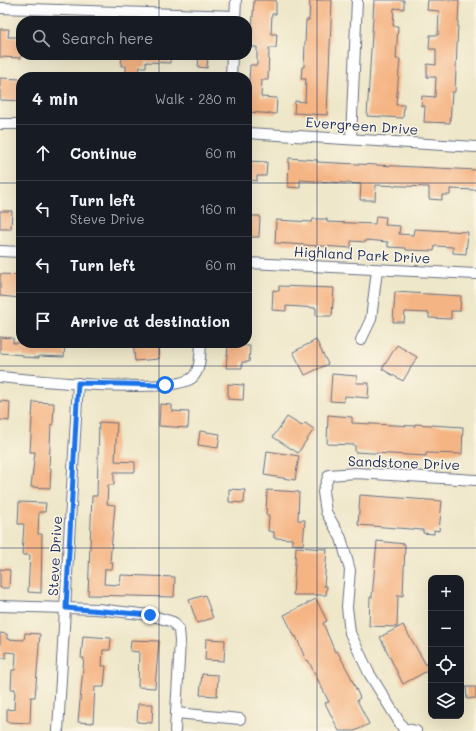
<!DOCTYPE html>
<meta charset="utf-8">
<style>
body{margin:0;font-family:Mali,sans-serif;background:#20242c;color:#f1f3f6}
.controls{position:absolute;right:12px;bottom:12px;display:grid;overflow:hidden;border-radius:8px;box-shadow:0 4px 16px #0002}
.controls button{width:36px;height:36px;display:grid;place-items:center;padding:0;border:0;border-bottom:1px solid #363941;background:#171b24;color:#f1f3f6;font:20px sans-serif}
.stop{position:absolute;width:12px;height:12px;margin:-9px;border:3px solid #1a73e8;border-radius:50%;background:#fff}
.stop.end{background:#1a73e8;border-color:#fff;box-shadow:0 1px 4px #0008}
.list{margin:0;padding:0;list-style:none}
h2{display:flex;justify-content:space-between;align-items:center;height:52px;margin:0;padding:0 16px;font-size:17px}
h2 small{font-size:13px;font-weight:400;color:#9ea1a6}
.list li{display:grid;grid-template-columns:26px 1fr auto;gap:12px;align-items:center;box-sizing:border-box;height:56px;padding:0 16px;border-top:1px solid #363941}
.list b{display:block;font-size:15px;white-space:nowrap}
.list p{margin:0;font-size:13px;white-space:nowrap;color:#9ea1a6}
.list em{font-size:13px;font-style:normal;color:#9ea1a6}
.icon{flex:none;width:22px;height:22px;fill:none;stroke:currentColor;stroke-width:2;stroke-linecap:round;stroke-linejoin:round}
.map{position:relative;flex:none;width:476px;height:731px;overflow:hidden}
.search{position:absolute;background:#171b24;box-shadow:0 4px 16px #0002;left:16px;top:16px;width:236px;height:44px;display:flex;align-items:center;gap:10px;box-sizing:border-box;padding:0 14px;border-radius:16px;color:#9ea1a6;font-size:15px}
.panel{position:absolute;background:#171b24;box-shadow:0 4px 16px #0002;left:16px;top:72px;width:236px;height:276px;border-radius:16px}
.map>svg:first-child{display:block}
</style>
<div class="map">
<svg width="476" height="731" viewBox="0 0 476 731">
<rect width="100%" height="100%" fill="#fcf5e5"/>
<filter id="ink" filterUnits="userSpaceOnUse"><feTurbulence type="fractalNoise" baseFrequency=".025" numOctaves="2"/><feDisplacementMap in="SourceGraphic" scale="8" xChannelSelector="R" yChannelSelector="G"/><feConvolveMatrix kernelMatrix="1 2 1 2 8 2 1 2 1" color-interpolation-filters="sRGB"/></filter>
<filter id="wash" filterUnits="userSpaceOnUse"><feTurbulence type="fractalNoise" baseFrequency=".012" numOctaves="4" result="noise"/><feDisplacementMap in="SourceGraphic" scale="16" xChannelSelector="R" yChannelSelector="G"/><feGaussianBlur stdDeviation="0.9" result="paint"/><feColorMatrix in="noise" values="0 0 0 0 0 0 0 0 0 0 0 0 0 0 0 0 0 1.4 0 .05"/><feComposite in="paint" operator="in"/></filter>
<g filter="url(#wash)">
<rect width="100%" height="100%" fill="#eee7c9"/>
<g id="blocks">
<g fill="#f5b483">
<polygon points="254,0 276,0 276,14 272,14 271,34 277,34 276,48 269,48 268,80 262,80 261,97 277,98 276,114 247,112 250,65 257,65 257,47 251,47"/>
<polygon points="310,0 332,0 327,115 294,113 295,101 305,102 306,79 301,79 302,67 304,67 306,20 309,20"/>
<polygon points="374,0 404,0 404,9 394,8 393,26 398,26 396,59 400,59 396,105 404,105 403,118 367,116"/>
<polygon points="428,0 459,0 455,92 452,92 450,123 424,122 425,106 421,106 422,96 435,97 436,77 427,77 427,64 436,65 436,49 429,49 430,35 438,35 439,11 427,10"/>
<polygon points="0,29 9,29 8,37 21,37 21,58 0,57"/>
<polygon points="122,55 170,55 170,63 146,62 146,67 140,67 139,77 126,77 126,66 121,66"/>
<polygon points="199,55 208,55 207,68 198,67"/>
<polygon points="0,78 21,79 21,101 0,100"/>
<polygon points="289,158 317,160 317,162 476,170 476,190 450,189 450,195 442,195 442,200 429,199 429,187 376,185 375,200 360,200 361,184 300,180 300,188 288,187"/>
<polygon points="247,161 267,162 266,176 257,176 257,181 247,180"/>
<polygon points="0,211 12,211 11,229 0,229"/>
<polygon points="252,216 260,216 259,237 247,237 247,220 252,220"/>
<polygon points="376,216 386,217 385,225 400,226 399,234 413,235 414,229 468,232 466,254 453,253 453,247 435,246 434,251 406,250 406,248 388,247 388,242 366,240 366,242 351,241 351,248 275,243 276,220 312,222 313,219 327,219 327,222 375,224"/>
<polygon points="0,274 21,275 21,298 0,296"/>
<polygon points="279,286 334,288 332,316 316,316 316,308 286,306 286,311 272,310 273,290 279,291"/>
<polygon points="395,292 461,296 460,311 451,311 451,319 429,318 429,313 405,312 404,322 393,322"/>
<polygon points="0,337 13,338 13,343 65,343 64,357 39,356 39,358 23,357 23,355 0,353"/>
<polygon points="316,340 328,364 305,375 293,352"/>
<polygon points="133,343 142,343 142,346 158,344 159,359 135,361"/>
<polygon points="228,345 250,346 249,362 242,362 242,368 226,368"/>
<polygon points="397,345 417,357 403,381 382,369"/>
<polygon points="332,374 357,376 356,383 369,383 368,398 345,396 344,402 330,401"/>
<polygon points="228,384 244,385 243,400 228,399"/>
<polygon points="0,401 10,402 9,421 0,420"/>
<polygon points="33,402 54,403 53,425 51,424 49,468 51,468 50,488 31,487 35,452 30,452"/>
<polygon points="160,404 172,405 172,411 189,412 188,428 159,426"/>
<polygon points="328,415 352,417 352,423 415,426 415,424 463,427 462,454 426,453 426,456 355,452 355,445 327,444"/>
<polygon points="287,417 302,426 305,423 314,429 298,453 273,437"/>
<polygon points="99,422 117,423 115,461 135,462 135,472 114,472 114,485 108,485 107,504 115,505 110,562 113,562 112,569 105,569 104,584 120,585 121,575 175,577 174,597 88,595 92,496 97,496"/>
<polygon points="200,431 220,434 218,448 198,445"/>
<polygon points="267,451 299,456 295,480 264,475"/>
<polygon points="229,489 245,490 244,503 229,502"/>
<polygon points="267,490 299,492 298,520 305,520 303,545 292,544 292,539 274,538 274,532 268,531 269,515 266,515"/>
<polygon points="360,495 442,501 439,531 434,530 434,534 423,533 423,530 358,525"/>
<polygon points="19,502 46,503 45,512 39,512 38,534 42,534 41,593 28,592 30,555 22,555 24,524 18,524"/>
<polygon points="377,541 405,544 403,596 398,595 397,627 369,626 370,597 372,597"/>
<polygon points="296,547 327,549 324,586 327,586 326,595 293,595"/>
<polygon points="0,569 10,570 9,588 0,588"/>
<polygon points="205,595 213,618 197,623 189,600"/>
<polygon points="316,599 327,621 323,623 335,652 337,651 350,675 360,698 357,700 369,724 355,731 339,731 325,703 329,702 308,660 306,661 296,636 295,637 284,615"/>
<polygon points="403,625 429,670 403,684 380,637"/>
<polygon points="0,633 7,634 7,639 24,640 25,633 40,634 35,697 31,697 30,723 7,722 7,709 14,710 15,689 11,689 12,670 15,670 16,653 6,652 6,658 0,658"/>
<polygon points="83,636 111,638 110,650 103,650 102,666 106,666 104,687 95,687 93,723 78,722 84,658 81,658"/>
<polygon points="206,639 225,640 224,661 205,660"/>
<polygon points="131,640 159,641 155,688 138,687 139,652 130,651"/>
<polygon points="202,674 218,675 217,696 200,695"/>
<polygon points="466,687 476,687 476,698 467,699"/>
<polygon points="138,704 153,704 152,723 137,722"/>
</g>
</g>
</g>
<g filter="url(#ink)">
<use href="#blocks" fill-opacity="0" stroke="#656f83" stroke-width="1"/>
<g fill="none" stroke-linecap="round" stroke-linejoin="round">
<g stroke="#656f83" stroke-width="12">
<g id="street">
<polyline points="0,8 235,16"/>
<polyline points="235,21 236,0"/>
<polyline points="231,77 232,55"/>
<polyline points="0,124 21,124"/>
<polyline points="247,133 476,147"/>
<polyline points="351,139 357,0"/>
<polyline points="0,251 21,252"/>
<polyline points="247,263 476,274"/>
<polyline points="361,340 371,319 377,270"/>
<path d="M 0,377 C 34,380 170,395 192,378 C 201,370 200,354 201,343"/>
<polyline points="0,606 97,609 150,615 173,622 179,630 180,641 175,731"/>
<polyline points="176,713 240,719"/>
<polyline points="58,731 78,383"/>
<polyline points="416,731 403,728 369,673 350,633 347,607 350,570 341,538 326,512 323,492 329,475 356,473 476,480"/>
</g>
</g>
<use href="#street" stroke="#fff" stroke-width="10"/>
</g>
</g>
<g fill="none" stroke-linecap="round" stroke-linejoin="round" filter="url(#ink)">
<polyline stroke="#1a73e8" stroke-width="5" points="150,615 66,608 78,383 165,385"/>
</g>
<path fill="none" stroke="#1b2f5e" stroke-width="1" stroke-opacity="0.55" d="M 159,0 L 159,21M 317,0 L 317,731M 159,55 L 159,77M 0,183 L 21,183M 247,183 L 476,183M 159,343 L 159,731M 0,366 L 476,366M 0,548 L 476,548"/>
<g text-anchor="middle" stroke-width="3" stroke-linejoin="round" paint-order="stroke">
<g font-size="14" fill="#1b2f5e" stroke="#fcf5e5">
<text transform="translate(362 126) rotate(4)" y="5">Evergreen Drive</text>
<text transform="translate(362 255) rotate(3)" y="5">Highland Park Drive</text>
<text transform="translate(404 463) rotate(2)" y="5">Sandstone Drive</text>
<text transform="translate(55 556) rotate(-87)" y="5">Steve Drive</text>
</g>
</g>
</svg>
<div class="controls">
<button>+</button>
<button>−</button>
<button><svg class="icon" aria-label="locate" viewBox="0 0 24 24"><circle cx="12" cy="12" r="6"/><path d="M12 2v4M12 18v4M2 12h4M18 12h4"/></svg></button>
<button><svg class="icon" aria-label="layers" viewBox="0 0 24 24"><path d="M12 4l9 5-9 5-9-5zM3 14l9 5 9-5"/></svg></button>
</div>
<div class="stop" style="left:165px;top:385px"></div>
<div class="stop end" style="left:150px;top:615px"></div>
<div class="search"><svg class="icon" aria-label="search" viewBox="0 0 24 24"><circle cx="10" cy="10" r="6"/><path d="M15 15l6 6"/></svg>Search here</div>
<section class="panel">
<h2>4 min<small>Walk · 280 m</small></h2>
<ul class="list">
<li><svg class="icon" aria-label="ahead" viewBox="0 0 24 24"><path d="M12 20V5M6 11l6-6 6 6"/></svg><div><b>Continue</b></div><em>60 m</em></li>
<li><svg class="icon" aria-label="left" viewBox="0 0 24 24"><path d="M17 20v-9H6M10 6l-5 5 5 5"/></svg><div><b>Turn left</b><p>Steve Drive</p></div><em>160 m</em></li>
<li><svg class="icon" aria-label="left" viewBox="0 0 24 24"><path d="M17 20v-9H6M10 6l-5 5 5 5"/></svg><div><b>Turn left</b></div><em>60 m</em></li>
<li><svg class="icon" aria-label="arrive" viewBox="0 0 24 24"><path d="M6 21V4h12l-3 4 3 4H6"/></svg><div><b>Arrive at destination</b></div></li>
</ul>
</section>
</div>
